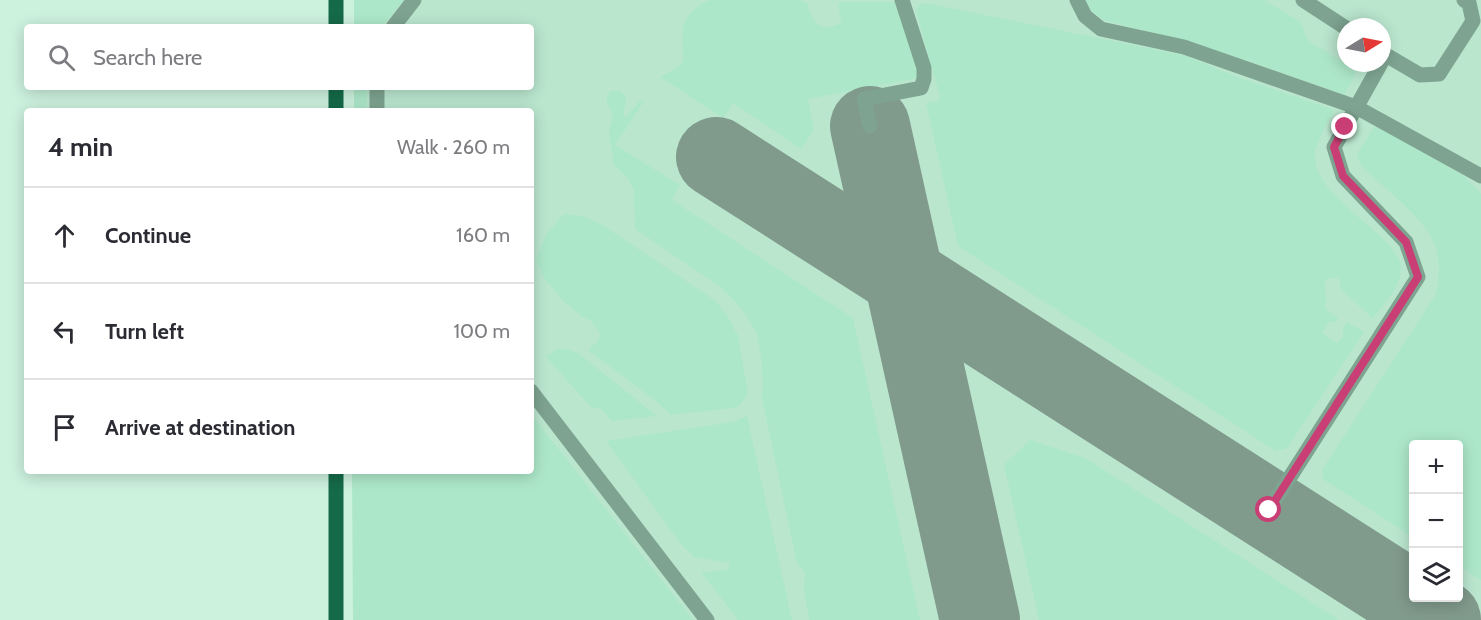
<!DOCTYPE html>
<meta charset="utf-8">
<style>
body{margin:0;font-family:Cabin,sans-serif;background:#f2f2f3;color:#2b2b33}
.controls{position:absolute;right:18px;bottom:18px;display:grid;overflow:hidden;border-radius:6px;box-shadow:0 3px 15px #0003}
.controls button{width:54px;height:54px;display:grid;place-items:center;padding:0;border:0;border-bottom:2px solid #e1e1e2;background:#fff;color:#2b2b33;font:30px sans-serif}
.compass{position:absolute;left:1337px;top:18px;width:54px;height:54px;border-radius:50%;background:#fff;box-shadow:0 3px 15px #0003;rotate:80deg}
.stop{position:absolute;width:18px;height:18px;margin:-14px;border:4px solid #c93e74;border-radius:50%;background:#fff}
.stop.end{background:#c93e74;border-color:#fff;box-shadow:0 2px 6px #0008}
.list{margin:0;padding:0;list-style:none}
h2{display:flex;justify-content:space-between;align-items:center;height:78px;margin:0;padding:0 24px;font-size:26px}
h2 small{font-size:20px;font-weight:400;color:#7c7c81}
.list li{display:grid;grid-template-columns:39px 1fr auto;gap:18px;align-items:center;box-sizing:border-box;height:96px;padding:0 24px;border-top:2px solid #e1e1e2}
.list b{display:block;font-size:22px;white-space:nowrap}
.list em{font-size:20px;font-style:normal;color:#7c7c81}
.icon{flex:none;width:33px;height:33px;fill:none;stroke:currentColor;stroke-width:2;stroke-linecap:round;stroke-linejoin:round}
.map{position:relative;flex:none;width:1481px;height:620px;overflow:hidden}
.search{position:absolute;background:#fff;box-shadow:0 3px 15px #0003;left:24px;top:24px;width:510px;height:66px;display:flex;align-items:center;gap:15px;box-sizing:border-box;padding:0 21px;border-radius:6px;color:#7c7c81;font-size:22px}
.panel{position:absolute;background:#fff;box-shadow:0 3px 15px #0003;left:24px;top:108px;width:510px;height:366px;border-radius:6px}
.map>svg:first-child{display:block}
</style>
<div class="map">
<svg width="1481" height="620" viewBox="0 0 1481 620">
<rect width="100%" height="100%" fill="#ccf1dd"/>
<path fill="#bae6ce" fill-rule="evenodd" d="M 362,0 L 1481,0 L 1481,620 L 458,620 L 531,471 L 531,111 L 362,111 L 362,87 L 531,87 L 531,27 L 362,27 ZM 1346,27 L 1382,27 L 1382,63 L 1346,63 ZM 1414,444 L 1458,444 L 1458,598 L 1414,598 Z"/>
<g fill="#ade7c9">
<polygon points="354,0 404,0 381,27 354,27"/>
<path d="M 710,0 L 799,0 L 806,2 L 813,18 L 820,26 L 828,27 L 838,25 L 841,21 L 838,3 L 840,2 L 897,2 L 917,63 L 917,78 L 808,99 L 814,130 L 801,149 L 733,103 L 723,118 L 660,77 L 677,68 L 683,61 C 683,31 677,14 710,0 Z"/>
<polygon points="1085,0 1264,0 1300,22 1309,41 1357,71 1344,95 1246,60 1181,40 1103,20 1091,10"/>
<path d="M 926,3 L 1187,56 L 1232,75 L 1334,110 C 1328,122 1314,145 1315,157 C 1316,201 1405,238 1401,271 C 1399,289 1383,304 1373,319 L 1340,288 L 1339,277 L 1325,280 L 1326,309 L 1338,318 L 1335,322 L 1329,322 L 1322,333 L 1337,343 L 1343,337 L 1343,327 L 1347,322 L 1364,332 L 1287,448 L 1276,451 L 958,246 L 926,103 L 937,101 L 940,97 L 916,11 L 920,4 Z"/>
<rect x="354" y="87" width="13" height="24"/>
<path d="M 610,91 L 620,91 L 625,96 L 626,105 L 623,109 L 625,118 L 640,101 L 644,101 L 615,145 L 680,185 L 672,200 L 853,318 L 920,620 L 809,620 L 804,588 L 805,571 L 797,564 L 762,398 C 764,383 761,349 757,335 C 750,317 733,298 719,286 L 635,229 L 634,191 L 628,178 L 614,165 L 609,131 L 613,117 L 606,99 Z"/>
<path d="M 1374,127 L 1380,127 L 1464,176 L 1481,194 L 1481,580 L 1459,566 L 1458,444 L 1414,444 L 1413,537 L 1323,479 L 1322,470 L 1436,294 C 1440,276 1441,252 1430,235 C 1417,213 1380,184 1361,166 L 1357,154 Z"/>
<polygon points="564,214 581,216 598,222 716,301 730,320 738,336 748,393 741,404 733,408 671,415 657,402 588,350 598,341 600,333 591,321 581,316 562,300 545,279 536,260 546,234"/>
<polygon points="566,349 578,353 657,416 612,421 602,410 590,406 546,357 555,350"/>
<polygon points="531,414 693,620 353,620 352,471 531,471"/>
<polygon points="747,416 792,620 738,620 701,572 728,570 730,563 694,557 680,543 606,441 733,422"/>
<polygon points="1030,440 1087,459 1339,620 1039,620 1004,465"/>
</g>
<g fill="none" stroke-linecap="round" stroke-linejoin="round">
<g stroke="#809a8c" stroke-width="80">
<polyline points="870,126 980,620"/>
<polyline points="716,157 1441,620"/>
</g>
<g stroke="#7ea390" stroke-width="15">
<polyline points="1077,0 1085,16 1101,29 1184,47 1356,107 1481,176"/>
<polyline points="1303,0 1346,28"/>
<polyline points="393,27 414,0"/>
<polyline points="1386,55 1420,75 1439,74 1473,21 1469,3 1464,0"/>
<polyline points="377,111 377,87"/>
<polyline points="870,126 864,99 921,88 924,79 924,68 902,0"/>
<polyline points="531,391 707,620"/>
<polyline points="1269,510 1418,277 1406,242 1343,176 1334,147 1381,63"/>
</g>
<g stroke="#156a49" stroke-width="15">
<polyline points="336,0 336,27"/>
<polyline points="336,87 336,111"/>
<polyline points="336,471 336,620"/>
</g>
</g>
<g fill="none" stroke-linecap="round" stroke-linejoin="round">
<polyline stroke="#c93e74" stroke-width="8" points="1269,510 1418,277 1406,242 1343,176 1334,147 1345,127"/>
</g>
</svg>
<div class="controls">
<button>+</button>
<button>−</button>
<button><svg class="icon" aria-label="layers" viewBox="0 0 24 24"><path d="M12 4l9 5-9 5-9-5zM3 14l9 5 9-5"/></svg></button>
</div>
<svg class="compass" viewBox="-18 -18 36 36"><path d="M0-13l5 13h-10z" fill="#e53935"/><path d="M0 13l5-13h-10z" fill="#7c7c81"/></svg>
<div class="stop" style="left:1269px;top:510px"></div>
<div class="stop end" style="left:1345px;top:127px"></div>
<div class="search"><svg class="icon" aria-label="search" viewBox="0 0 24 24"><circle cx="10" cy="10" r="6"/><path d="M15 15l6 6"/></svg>Search here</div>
<section class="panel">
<h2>4 min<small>Walk · 260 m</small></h2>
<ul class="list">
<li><svg class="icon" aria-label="ahead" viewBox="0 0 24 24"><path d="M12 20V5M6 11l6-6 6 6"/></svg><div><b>Continue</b></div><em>160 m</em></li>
<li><svg class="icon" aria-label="left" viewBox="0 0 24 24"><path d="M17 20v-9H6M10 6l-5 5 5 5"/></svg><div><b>Turn left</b></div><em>100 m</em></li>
<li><svg class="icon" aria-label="arrive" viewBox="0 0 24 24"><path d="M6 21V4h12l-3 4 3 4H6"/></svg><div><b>Arrive at destination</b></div></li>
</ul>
</section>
</div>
